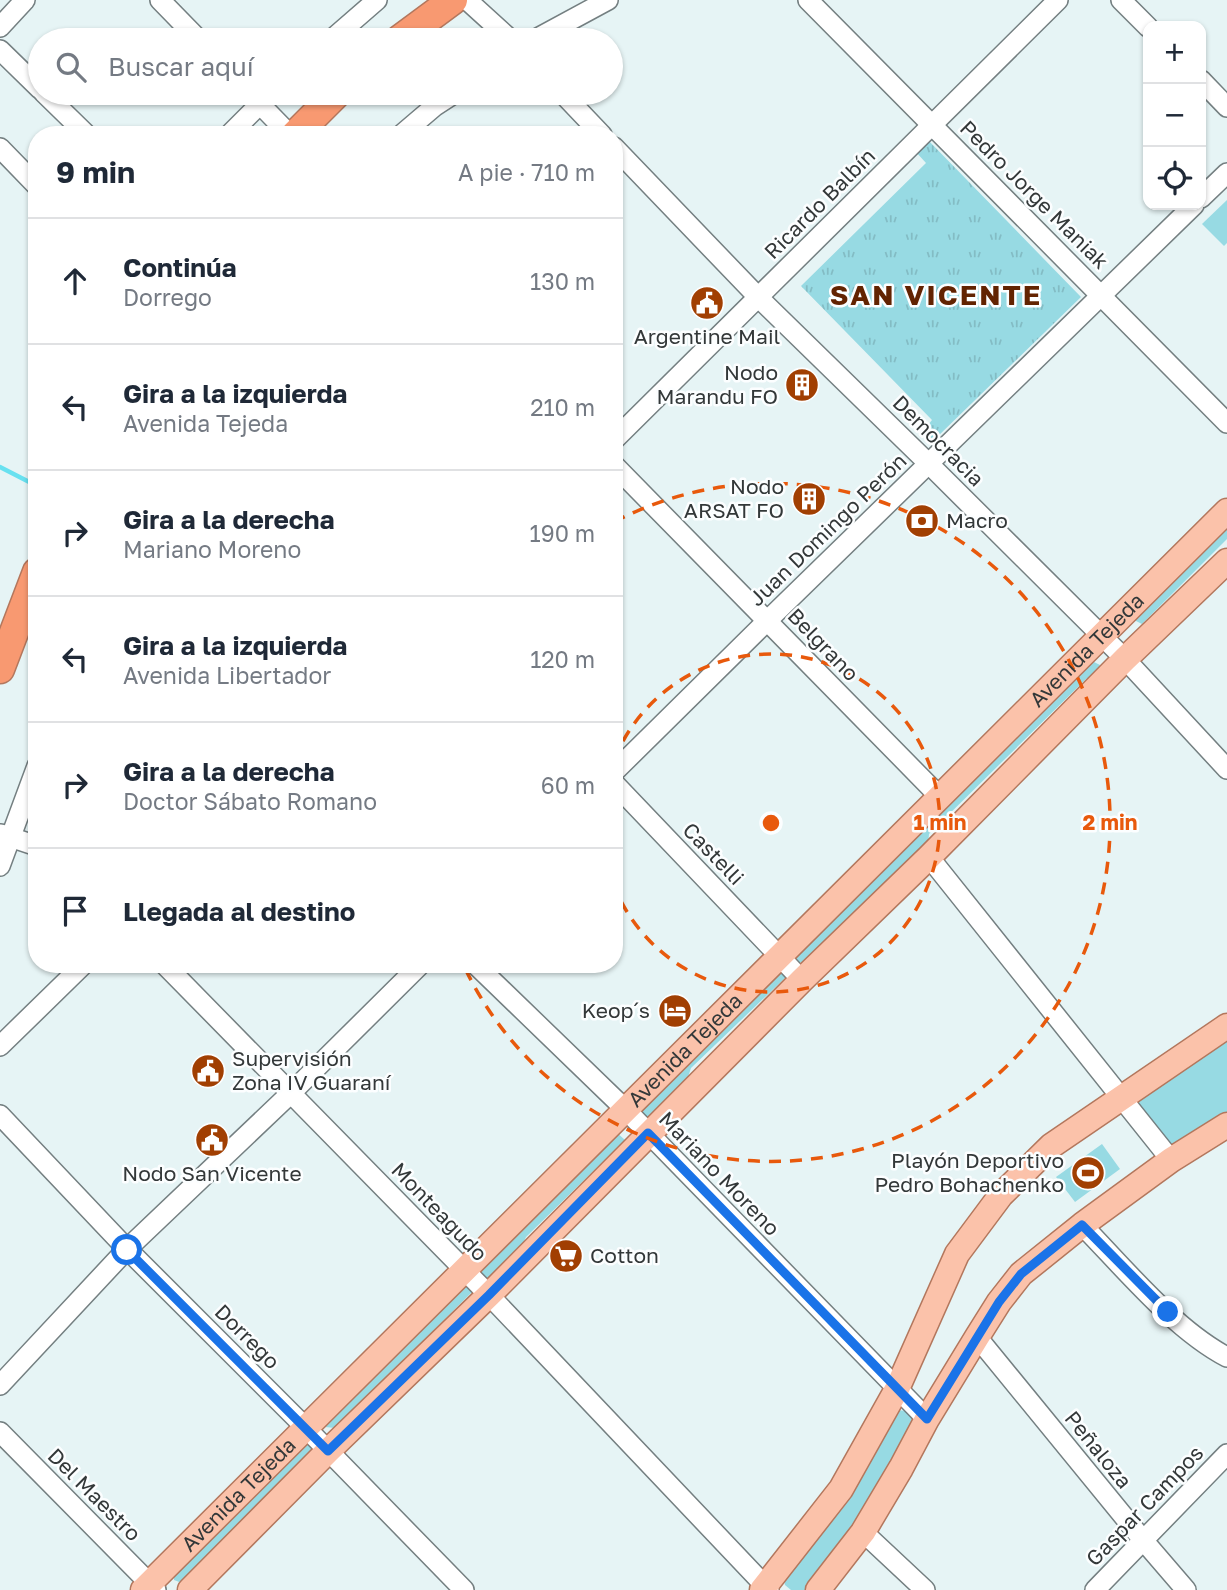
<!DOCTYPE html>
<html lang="es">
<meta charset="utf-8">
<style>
body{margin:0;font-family:"Golos Text",sans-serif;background:#f6f6f7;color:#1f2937}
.controls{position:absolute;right:21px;top:21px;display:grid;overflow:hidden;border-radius:14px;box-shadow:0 2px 5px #0004}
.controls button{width:63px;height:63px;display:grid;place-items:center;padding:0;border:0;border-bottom:2px solid #e0e1e3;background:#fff;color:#1f2937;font:35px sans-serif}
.stop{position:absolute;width:21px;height:21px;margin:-16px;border:5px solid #1a73e8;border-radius:50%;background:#fff}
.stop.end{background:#1a73e8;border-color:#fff;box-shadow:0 2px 7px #0008}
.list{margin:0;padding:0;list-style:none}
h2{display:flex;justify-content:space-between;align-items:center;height:91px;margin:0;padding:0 28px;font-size:30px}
h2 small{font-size:23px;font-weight:400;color:#747a83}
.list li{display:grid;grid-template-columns:46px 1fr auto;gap:21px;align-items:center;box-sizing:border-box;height:126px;padding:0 28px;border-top:2px solid #e0e1e3}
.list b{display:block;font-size:26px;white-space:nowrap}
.list p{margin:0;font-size:23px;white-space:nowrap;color:#747a83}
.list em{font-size:23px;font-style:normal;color:#747a83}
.icon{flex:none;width:38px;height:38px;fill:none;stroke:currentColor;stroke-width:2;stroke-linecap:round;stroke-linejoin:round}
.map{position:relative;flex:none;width:1227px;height:1590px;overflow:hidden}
.search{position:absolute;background:#fff;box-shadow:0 2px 5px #0004;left:28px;top:28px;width:595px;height:77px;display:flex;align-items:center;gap:18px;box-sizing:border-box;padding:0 24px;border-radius:38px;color:#747a83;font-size:26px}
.panel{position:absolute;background:#fff;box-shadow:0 2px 5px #0004;left:28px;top:126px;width:595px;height:847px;border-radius:28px}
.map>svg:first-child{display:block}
</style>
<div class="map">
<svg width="1227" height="1590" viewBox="0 0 1227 1590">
<defs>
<pattern id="park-tufts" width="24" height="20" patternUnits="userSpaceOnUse" patternTransform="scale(1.75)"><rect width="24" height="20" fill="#97dae3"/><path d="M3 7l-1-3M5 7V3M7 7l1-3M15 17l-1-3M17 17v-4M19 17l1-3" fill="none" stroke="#83bcc4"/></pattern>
</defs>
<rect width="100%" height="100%" fill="#e6f4f5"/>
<g fill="#97dae3">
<polygon points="1227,200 1227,243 1224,246 1202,224"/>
<polygon points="1227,524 1227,539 1142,624 1136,621 1134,616"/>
<polygon points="1094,662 1100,665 1098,673 1086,679 929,834 928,845 815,951 802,962 797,962 794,959 1087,663"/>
<polygon points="777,967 787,976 691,1068 687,1080 647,1119 638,1108"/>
<polygon points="1227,1039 1227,1115 1177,1148 1169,1146 1138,1107 1139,1100"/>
<polygon points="615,1131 625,1140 526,1237 520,1250 490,1280 483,1276 480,1269"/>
<polygon points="1102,1144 1120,1169 1075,1202 1056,1177"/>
<polygon points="462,1284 469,1286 472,1292 335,1428 325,1427 324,1421"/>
<polygon points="896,1410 907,1411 913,1418 911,1431 870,1503 807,1590 791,1590 785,1585 783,1576"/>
<polygon points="308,1439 316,1445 312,1452 182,1583 174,1580 174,1573"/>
</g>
<polygon fill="url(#park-tufts)" points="927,139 1081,297 934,440 923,431 932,420 801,286 926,163 915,151"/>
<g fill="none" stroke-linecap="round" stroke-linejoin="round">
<polyline stroke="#68e1f0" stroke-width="4.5" points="0,467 37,486"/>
<g stroke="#747f81" stroke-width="22">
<g id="minor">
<polyline points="160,0 199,40"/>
<polyline points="467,0 511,40"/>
<polyline points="808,0 1227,423"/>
<polyline points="1121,0 1148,27"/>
<polyline points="0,27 25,0"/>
<polyline points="331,40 377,0"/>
<polyline points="534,40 608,0"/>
<polyline points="0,50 40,89"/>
<polyline points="1201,80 1227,107"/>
<polyline points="44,93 87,135"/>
<polyline points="249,93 290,135"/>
<polyline points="562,93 602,135"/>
<polyline points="229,135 271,93"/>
<polyline points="401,135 435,106 455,93"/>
<polyline points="614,147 758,297 929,464 1125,659 1227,769"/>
<polyline points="0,148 37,186"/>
<polyline points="1201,198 1227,173"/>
<polyline points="614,440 1058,0"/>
<polyline points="614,465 940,797"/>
<polyline points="614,772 768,620 1194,205"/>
<polyline points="614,783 802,980"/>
<polyline points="1,834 37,846"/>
<polyline points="929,857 1171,1160"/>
<polyline points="0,866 37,766"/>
<polyline points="164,964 489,1295 769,1590"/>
<polyline points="475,964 626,1110 927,1419"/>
<polyline points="0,1046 84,964"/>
<polyline points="0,1115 127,1249 306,1428 464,1590"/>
<path d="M 1082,1225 C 1124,1268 1175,1330 1227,1357"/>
<polyline points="977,1337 1143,1540 1186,1590"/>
<polyline points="0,1385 127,1249 291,1093 421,964"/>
<polyline points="0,1432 156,1590"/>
<polyline points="863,1532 925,1590"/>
<polyline points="1095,1590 1227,1454"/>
</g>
</g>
<g stroke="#b3775d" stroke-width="27">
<g id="major">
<path id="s1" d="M 143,1590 L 1227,511"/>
<polyline points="190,1590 328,1451 489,1295 802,980 929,857 1125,659 1227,561"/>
<polyline points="762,1590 841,1489 897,1389 957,1254 1001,1195 1051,1146 1227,1026"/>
<polyline points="818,1590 863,1532 901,1468 927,1419 977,1337 999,1302 1021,1274 1082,1225 1171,1160 1227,1125"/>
</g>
</g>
<g stroke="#b3775d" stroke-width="31">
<g id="highway">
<polyline points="399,40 453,0"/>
<polyline points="295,135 337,93"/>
<polyline points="0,669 37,572"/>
</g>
</g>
<use href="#minor" stroke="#fff" stroke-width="19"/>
<use href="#major" stroke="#fbc2aa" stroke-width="24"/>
<use href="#highway" stroke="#f89971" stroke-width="28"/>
</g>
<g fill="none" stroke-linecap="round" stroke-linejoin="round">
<polyline stroke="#1a73e8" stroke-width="9" points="127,1250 328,1451 489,1295 648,1133 927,1419 999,1302 1021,1274 1082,1225 1168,1312"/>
</g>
<g fill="none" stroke="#e8590c" stroke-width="3.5" stroke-dasharray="12 9">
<path d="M614 760A169 169 0 1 1 614 886"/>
<path d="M614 522A339 339 0 1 1 464 966"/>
</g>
<defs>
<g id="civic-disc" transform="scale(1.75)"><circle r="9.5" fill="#a13f02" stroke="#fcfeff"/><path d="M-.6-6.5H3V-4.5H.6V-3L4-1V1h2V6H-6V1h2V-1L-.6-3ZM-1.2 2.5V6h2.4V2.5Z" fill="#fff"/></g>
<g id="building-disc" transform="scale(1.75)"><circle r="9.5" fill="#a13f02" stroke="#fcfeff"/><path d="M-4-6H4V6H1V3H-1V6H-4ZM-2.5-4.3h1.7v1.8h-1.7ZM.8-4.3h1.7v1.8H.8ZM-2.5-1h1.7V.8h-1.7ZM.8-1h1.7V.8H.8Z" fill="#fff"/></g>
<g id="bank-disc" transform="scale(1.75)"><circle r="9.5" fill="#a13f02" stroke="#fcfeff"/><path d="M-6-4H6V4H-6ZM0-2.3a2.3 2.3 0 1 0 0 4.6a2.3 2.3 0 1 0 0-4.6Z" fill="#fff"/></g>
<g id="hotel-disc" transform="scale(1.75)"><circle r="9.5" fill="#a13f02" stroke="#fcfeff"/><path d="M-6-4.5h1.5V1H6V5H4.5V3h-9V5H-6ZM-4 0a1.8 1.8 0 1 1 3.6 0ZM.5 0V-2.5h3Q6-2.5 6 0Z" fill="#fff"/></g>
<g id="stadium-disc" transform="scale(1.75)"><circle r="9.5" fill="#a13f02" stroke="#fcfeff"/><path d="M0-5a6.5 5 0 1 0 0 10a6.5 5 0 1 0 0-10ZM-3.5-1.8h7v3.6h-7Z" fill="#fff"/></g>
<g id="supermarket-disc" transform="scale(1.75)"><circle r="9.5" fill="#a13f02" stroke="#fcfeff"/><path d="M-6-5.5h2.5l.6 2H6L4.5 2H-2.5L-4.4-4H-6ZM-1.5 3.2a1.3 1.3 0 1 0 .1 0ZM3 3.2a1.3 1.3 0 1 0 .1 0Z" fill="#fff"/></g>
</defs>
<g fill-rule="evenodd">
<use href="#civic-disc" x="707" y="303"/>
<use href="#building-disc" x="802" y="385"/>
<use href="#building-disc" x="809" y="499"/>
<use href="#bank-disc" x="922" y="521"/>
<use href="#hotel-disc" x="675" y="1011"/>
<use href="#civic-disc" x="208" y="1071"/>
<use href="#civic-disc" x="212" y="1140"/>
<use href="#stadium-disc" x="1088" y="1173"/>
<use href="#supermarket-disc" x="566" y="1256"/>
</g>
<g text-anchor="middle" stroke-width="5" stroke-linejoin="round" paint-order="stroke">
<g font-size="21" fill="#333839" stroke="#fcfeff">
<text transform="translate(1034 195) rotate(45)" y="7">Pedro Jorge Maniak</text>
<text transform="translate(820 204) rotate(-45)" y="7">Ricardo Balbín</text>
<text transform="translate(938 441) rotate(45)" y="7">Democracia</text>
<text transform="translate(828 530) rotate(-44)" y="7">Juan Domingo Perón</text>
<text transform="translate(823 645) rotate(46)" y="7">Belgrano</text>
<text dy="7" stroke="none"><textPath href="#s1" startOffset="1332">Avenida Tejeda</textPath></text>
<text transform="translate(713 854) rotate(46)" y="7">Castelli</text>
<text dy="7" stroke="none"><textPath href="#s1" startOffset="765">Avenida Tejeda</textPath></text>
<text transform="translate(719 1174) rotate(46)" y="7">Mariano Moreno</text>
<text transform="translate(439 1212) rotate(46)" y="7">Monteagudo</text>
<text transform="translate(247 1337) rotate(45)" y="7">Dorrego</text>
<text transform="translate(1098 1450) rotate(51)" y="7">Peñaloza</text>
<text transform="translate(94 1495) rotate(45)" y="7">Del Maestro</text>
<text dy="7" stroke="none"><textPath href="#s1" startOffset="135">Avenida Tejeda</textPath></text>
<text transform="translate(1145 1506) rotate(-46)" y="7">Gaspar Campos</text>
</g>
<g font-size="21" fill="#333839" stroke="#fcfeff" text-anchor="end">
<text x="707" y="344" text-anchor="middle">Argentine Mail</text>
<text x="778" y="380">Nodo<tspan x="778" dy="24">Marandu FO</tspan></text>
<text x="784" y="494">Nodo<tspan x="784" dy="24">ARSAT FO</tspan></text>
<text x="946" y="528" text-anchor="start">Macro</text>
<text x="650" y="1018">Keop´s</text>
<text x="232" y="1066" text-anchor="start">Supervisión<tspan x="232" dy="24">Zona IV Guaraní</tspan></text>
<text x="1064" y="1168">Playón Deportivo<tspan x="1064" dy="24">Pedro Bohachenko</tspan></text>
<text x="212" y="1181" text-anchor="middle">Nodo San Vicente</text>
<text x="590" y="1263" text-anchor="start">Cotton</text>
</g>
<g font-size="28" font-weight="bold" letter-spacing="2" fill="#622301" stroke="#fcfeff">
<text x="936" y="305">SAN VICENTE</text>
</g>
</g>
<circle cx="771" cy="823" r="10" fill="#e8590c" stroke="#fcfeff" stroke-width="3.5"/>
<g font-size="21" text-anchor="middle" font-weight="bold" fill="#e8590c" stroke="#fcfeff" stroke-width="5" stroke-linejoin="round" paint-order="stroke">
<text x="940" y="830">1 min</text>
<text x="1110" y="830">2 min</text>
</g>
</svg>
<div class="controls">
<button>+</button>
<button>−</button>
<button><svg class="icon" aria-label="locate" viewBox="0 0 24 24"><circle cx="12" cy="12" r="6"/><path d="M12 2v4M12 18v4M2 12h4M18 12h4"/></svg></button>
</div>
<div class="stop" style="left:127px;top:1250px"></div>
<div class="stop end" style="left:1168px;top:1312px"></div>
<div class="search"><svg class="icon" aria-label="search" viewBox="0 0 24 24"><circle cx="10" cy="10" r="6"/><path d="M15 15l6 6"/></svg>Buscar aquí</div>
<section class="panel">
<h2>9 min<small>A pie · 710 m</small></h2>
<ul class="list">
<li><svg class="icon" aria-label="ahead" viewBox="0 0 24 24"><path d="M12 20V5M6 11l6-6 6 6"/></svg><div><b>Continúa</b><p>Dorrego</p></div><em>130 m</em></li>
<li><svg class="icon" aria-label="left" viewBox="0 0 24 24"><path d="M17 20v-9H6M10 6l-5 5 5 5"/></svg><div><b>Gira a la izquierda</b><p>Avenida Tejeda</p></div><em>210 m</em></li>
<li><svg class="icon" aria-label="right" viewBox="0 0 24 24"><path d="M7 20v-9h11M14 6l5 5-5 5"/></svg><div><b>Gira a la derecha</b><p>Mariano Moreno</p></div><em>190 m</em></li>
<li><svg class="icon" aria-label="left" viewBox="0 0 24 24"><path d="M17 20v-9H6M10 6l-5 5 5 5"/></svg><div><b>Gira a la izquierda</b><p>Avenida Libertador</p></div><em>120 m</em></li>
<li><svg class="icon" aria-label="right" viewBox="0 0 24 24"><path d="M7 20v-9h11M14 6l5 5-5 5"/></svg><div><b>Gira a la derecha</b><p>Doctor Sábato Romano</p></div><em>60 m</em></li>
<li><svg class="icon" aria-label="arrive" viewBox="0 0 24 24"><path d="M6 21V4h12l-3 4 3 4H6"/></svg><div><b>Llegada al destino</b></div></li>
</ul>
</section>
</div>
